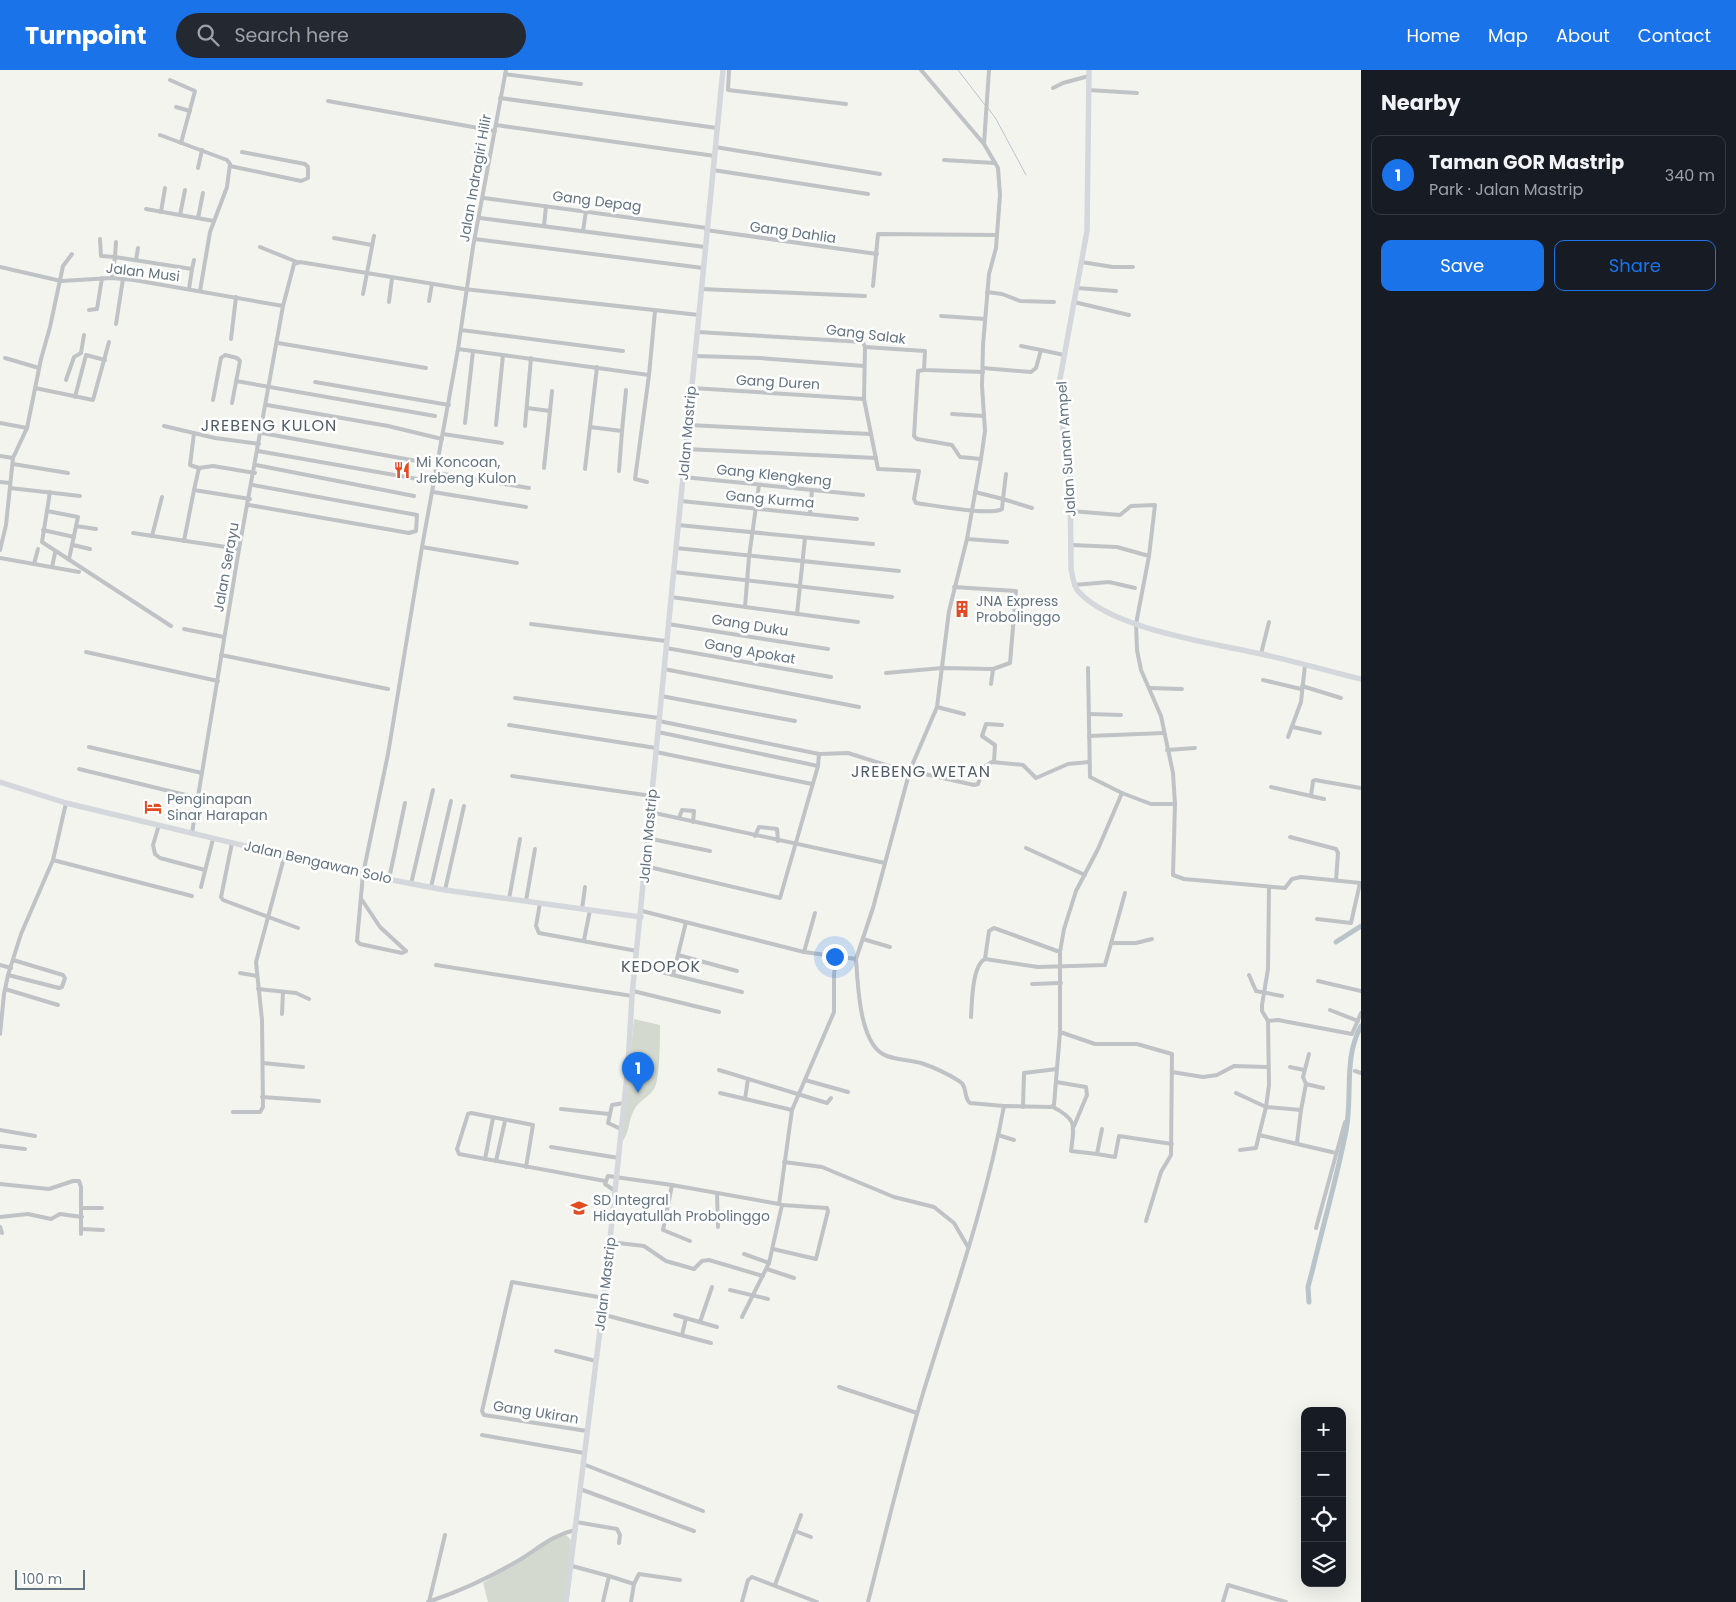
<!DOCTYPE html>
<meta charset="utf-8">
<style>
body{margin:0;font-family:Poppins,sans-serif;background:#242831;color:#f1f3f6}
.controls{position:absolute;right:15px;bottom:15px;display:grid;overflow:hidden;border-radius:10px;box-shadow:0 5px 20px #0002}
.controls button{width:45px;height:45px;display:grid;place-items:center;padding:0;border:0;border-bottom:1px solid #363941;background:#171b24;color:#f1f3f6;font:25px sans-serif}
.scale{position:absolute;left:15px;bottom:12px;width:70px;box-sizing:border-box;padding-left:5px;border:2px solid #637481;border-top:0;font-size:14px;line-height:18px;white-space:nowrap;color:#637481;-webkit-text-stroke:4px #fff;paint-order:stroke}
.you{position:absolute;left:834px;top:886px;width:18px;height:18px;margin:-12px;border:4px solid #fff;border-radius:50%;background:#1a73e8;box-shadow:0 0 0 8px #1a73e833}
.badge{display:grid;place-items:center;width:32px;height:32px;border-radius:50%;background:#1a73e8;color:#fff;font-size:16px;font-weight:700}
.pin{position:absolute;translate:-50% -41px;filter:drop-shadow(0 1px 2px #0008)}
.pin::after{content:'';position:absolute;top:26px;width:18px;height:15px;background:inherit;clip-path:polygon(0 0,100% 0,50% 100%)}
.list{margin:0;padding:0;list-style:none}
h2{display:flex;justify-content:space-between;align-items:center;height:65px;margin:0;padding:0 20px;font-size:21px}
h2 small{font-size:16px;font-weight:400;color:#9ea1a6}
.list li{display:grid;grid-template-columns:32px 1fr auto;gap:15px;align-items:center;box-sizing:border-box;height:80px;margin:0 10px 10px;padding:0 10px;border:1px solid #363941;border-radius:10px}
.list b{display:block;font-size:19px;white-space:nowrap}
.list p{margin:0;font-size:16px;white-space:nowrap;color:#9ea1a6}
.list em{font-size:16px;font-style:normal;color:#9ea1a6}
.actions{display:flex;gap:10px;padding:15px 20px}
.actions a{flex:1;padding:11px 0;border:1px solid #1a73e8;border-radius:10px;text-align:center;font-size:18px;color:#1a73e8}
.actions .main{background:#1a73e8;color:#fff}
.icon{flex:none;width:28px;height:28px;fill:none;stroke:currentColor;stroke-width:2;stroke-linecap:round;stroke-linejoin:round}
.map{position:relative;flex:none;width:1361px;height:1532px;overflow:hidden}
header{display:flex;align-items:center;gap:30px;box-sizing:border-box;height:70px;padding:0 25px;background:#1a73e8;color:#fff}
header strong{font-size:24px}
nav{display:flex;gap:28px;margin-inline-start:auto;font-size:18px}
.search{width:350px;height:45px;background:#242831;display:flex;align-items:center;gap:12px;box-sizing:border-box;padding:0 18px;border-radius:28px;color:#9ea1a6;font-size:19px}
main{display:flex}
aside{flex:1;background:#171b24}
.map>svg:first-child{display:block}
</style>
<header>
<strong>Turnpoint</strong>
<div class="search"><svg class="icon" aria-label="search" viewBox="0 0 24 24"><circle cx="10" cy="10" r="6"/><path d="M15 15l6 6"/></svg>Search here</div>
<nav><a>Home</a><a>Map</a><a>About</a><a>Contact</a></nav>
</header>
<main>
<div class="map">
<svg width="1361" height="1532" viewBox="0 0 1361 1532">
<rect width="100%" height="100%" fill="#f4f4ef"/>
<g fill="#d3d9cf">
<path d="M 634,949 L 660,955 C 660,967 660,1007 655,1017 C 651,1026 638,1031 634,1040 C 628,1051 630,1062 622,1072 Z"/>
<polygon points="566,1465 571,1470 565,1532 488,1532 483,1513 554,1468"/>
</g>
<g fill="none" stroke-linecap="round" stroke-linejoin="round">
<g stroke="#b8c4c9" stroke-width="1">
<polyline points="958,0 985,35"/>
<polyline points="988,38 996,49 1026,105"/>
</g>
<g stroke="#b8c4c9" stroke-width="5">
<polyline points="1336,872 1361,856"/>
<path d="M 1309,1232 L 1308,1217 L 1313,1198 C 1324,1152 1337,1107 1346,1061 C 1353,1025 1343,989 1361,956"/>
</g>
<g stroke="#bfc3c6" stroke-width="4">
<polyline points="506,0 473,177 458,279 649,305 655,241"/>
<polyline points="729,0 728,20 846,34"/>
<polyline points="921,0 984,74"/>
<polyline points="505,4 581,14"/>
<polyline points="170,10 195,21 181,73"/>
<polyline points="1053,18 1063,13 1089,6"/>
<polyline points="1088,20 1137,23"/>
<polyline points="500,28 717,58"/>
<polyline points="328,31 495,61"/>
<polyline points="176,37 190,41"/>
<polyline points="496,55 715,86"/>
<polyline points="160,65 227,90 230,94 227,117 210,162 200,221"/>
<polyline points="715,77 880,104"/>
<polyline points="944,90 995,93"/>
<polyline points="230,96 301,111 308,108 308,97 305,94 242,82"/>
<polyline points="198,98 202,80"/>
<polyline points="713,100 868,124"/>
<polyline points="484,128 707,158"/>
<polyline points="146,139 214,151"/>
<polyline points="161,142 165,118"/>
<polyline points="180,145 185,120"/>
<polyline points="198,148 203,123"/>
<polyline points="480,148 705,177"/>
<polyline points="544,156 546,136"/>
<polyline points="706,160 877,184"/>
<polyline points="583,161 586,141"/>
<polyline points="334,168 372,175"/>
<polyline points="100,169 101,186 115,187 116,172"/>
<polyline points="475,169 703,198"/>
<polyline points="260,177 297,192"/>
<polyline points="136,190 138,178"/>
<polyline points="1081,192 1113,197 1133,197"/>
<polyline points="0,197 61,211 112,208 134,210 283,236"/>
<polyline points="192,199 194,190"/>
<polyline points="112,208 115,187 192,199 189,219"/>
<polyline points="873,216 878,164 997,165"/>
<polyline points="1077,218 1116,221"/>
<polyline points="701,219 865,226"/>
<polyline points="987,222 1002,224 1020,231 1054,232"/>
<polyline points="363,224 374,166"/>
<polyline points="429,231 432,214"/>
<polyline points="389,232 392,208"/>
<polyline points="1074,232 1129,245"/>
<polyline points="89,240 97,239 102,208"/>
<polyline points="941,246 985,249"/>
<polyline points="116,254 123,209"/>
<polyline points="461,260 623,281"/>
<polyline points="698,262 863,272 865,277"/>
<polyline points="231,269 236,227"/>
<polyline points="278,273 426,298"/>
<polyline points="1021,276 1041,280"/>
<path d="M 865,277 L 864,329 L 878,399 L 919,401 L 914,429 L 916,433 C 932,435 991,446 1002,439 L 1003,429 L 975,422"/>
<polyline points="865,277 925,281 924,300 983,302"/>
<polyline points="81,283 84,265"/>
<polyline points="695,286 760,288 864,296"/>
<polyline points="5,288 39,298"/>
<polyline points="983,298 1031,302 1036,298 1041,280 1064,285"/>
<polyline points="924,300 918,301 914,366 917,369 952,375 960,387 981,389"/>
<polyline points="66,310 74,287 81,283"/>
<polyline points="236,311 435,346"/>
<polyline points="315,312 449,335"/>
<polyline points="35,318 93,330 109,272"/>
<polyline points="692,318 864,329"/>
<polyline points="75,327 86,285 105,290"/>
<polyline points="213,330 221,288 225,285 237,288 240,291 232,333"/>
<polyline points="267,335 388,356 442,369"/>
<polyline points="527,338 550,341 552,321"/>
<polyline points="952,344 984,346"/>
<polyline points="0,353 27,358"/>
<polyline points="465,353 473,281"/>
<polyline points="496,355 503,285"/>
<polyline points="688,355 870,364"/>
<polyline points="164,356 215,368 259,374"/>
<polyline points="525,356 531,288"/>
<polyline points="590,357 622,361 619,401"/>
<polyline points="622,361 626,320"/>
<polyline points="194,363 190,395 199,398"/>
<polyline points="262,363 417,391"/>
<polyline points="443,364 502,373"/>
<polyline points="686,379 876,388"/>
<polyline points="258,381 423,410"/>
<polyline points="0,386 13,388"/>
<polyline points="439,391 455,394"/>
<polyline points="13,394 68,403"/>
<polyline points="256,395 414,426"/>
<polyline points="544,398 550,341"/>
<polyline points="585,399 597,297"/>
<polyline points="437,403 529,418"/>
<polyline points="1006,404 1003,429 1032,438"/>
<polyline points="683,407 863,425"/>
<polyline points="0,412 10,413"/>
<polyline points="647,412 635,409 649,305"/>
<polyline points="10,418 80,426"/>
<polyline points="50,422 42,472 171,556"/>
<polyline points="433,422 526,437"/>
<polyline points="250,429 194,420 199,398 213,396 255,403"/>
<polyline points="681,431 857,449"/>
<polyline points="249,435 409,463 416,461 417,445 253,415"/>
<polyline points="47,441 78,447 69,489"/>
<polyline points="1071,441 1120,445 1131,436 1155,435 1149,486 1136,554 1137,580 1141,600 1161,646 1173,703 1175,734 1173,805 1184,809 1285,818 1292,809 1301,807 1361,813"/>
<polyline points="810,444 812,420"/>
<polyline points="678,455 873,474"/>
<polyline points="76,456 96,459"/>
<polyline points="43,460 74,467"/>
<polyline points="133,463 239,479"/>
<polyline points="152,466 162,427"/>
<polyline points="967,469 1007,472"/>
<polyline points="184,471 194,420"/>
<polyline points="73,475 90,479"/>
<polyline points="1071,475 1117,477 1149,486"/>
<polyline points="422,477 517,493"/>
<polyline points="676,478 899,501"/>
<polyline points="0,480 6,455 13,388 27,358 41,289 50,257 63,196 72,184"/>
<polyline points="0,488 79,502"/>
<polyline points="34,494 38,479"/>
<polyline points="52,497 55,483"/>
<polyline points="674,502 892,527"/>
<polyline points="1074,515 1109,512 1135,518"/>
<polyline points="671,527 858,552"/>
<polyline points="745,537 749,487 759,415"/>
<polyline points="797,544 805,468"/>
<polyline points="531,554 666,571"/>
<polyline points="668,554 828,579"/>
<polyline points="184,559 224,567"/>
<polyline points="666,578 831,607"/>
<polyline points="86,582 218,611"/>
<polyline points="1261,584 1269,552"/>
<polyline points="221,585 388,619"/>
<polyline points="1088,598 1090,707 1122,723"/>
<polyline points="664,599 859,637"/>
<polyline points="886,603 942,598 993,599 1010,593 1016,521 954,517"/>
<polyline points="1263,610 1301,619"/>
<polyline points="991,614 993,599"/>
<polyline points="1302,616 1341,628"/>
<polyline points="1150,618 1182,619"/>
<polyline points="661,626 795,651"/>
<polyline points="515,628 659,648"/>
<polyline points="937,637 964,644"/>
<polyline points="1089,644 1121,645"/>
<polyline points="659,651 819,684 848,683 889,696 974,715 978,714 984,697 992,692 1023,695 1036,708 1068,694 1089,692"/>
<polyline points="509,655 656,678"/>
<polyline points="1293,657 1320,663"/>
<polyline points="658,662 818,696"/>
<polyline points="1089,666 1164,663"/>
<polyline points="1288,667 1301,632 1305,595"/>
<polyline points="89,677 202,703"/>
<polyline points="1167,680 1195,678"/>
<polyline points="656,682 812,714"/>
<polyline points="994,692 995,675 982,666 986,654 1002,655"/>
<polyline points="79,699 198,728"/>
<polyline points="512,706 652,726"/>
<polyline points="1271,717 1324,729"/>
<polyline points="1311,726 1313,711 1315,710 1361,718"/>
<polyline points="650,742 885,793"/>
<polyline points="679,748 682,740 694,741 693,752"/>
<polyline points="159,755 153,775 155,784 160,788 205,800"/>
<polyline points="192,763 239,479 283,236 294,194 300,192 464,219 699,245"/>
<polyline points="755,766 759,757 777,759 778,771"/>
<polyline points="1290,767 1336,779 1338,783 1336,810"/>
<polyline points="647,768 710,781"/>
<polyline points="232,773 221,827 223,830 298,858"/>
<polyline points="1026,778 1085,805"/>
<polyline points="53,790 192,826"/>
<polyline points="645,796 780,828 818,696 819,684"/>
<polyline points="389,809 405,733"/>
<polyline points="411,814 433,720"/>
<polyline points="201,817 213,769"/>
<polyline points="431,817 451,731"/>
<polyline points="445,820 464,736"/>
<polyline points="509,829 520,769"/>
<polyline points="362,830 380,857 406,881"/>
<polyline points="526,831 535,779"/>
<polyline points="540,833 536,856 539,863 637,881"/>
<polyline points="582,839 585,817"/>
<polyline points="642,841 804,882 856,889 873,838 910,700 937,637 949,541 967,469 981,389 985,361 982,316 983,275 989,204 996,178 1000,125 998,98 984,74 989,0"/>
<polyline points="1317,849 1351,853 1360,813"/>
<polyline points="863,869 890,877"/>
<polyline points="584,870 590,840"/>
<polyline points="1111,873 1136,873 1152,869"/>
<polyline points="406,881 402,883 360,874 357,871 363,804 388,684 422,477 458,279"/>
<polyline points="804,882 815,843"/>
<polyline points="678,885 737,901"/>
<path d="M 856,889 C 858,914 859,977 887,986 C 898,990 910,990 921,993 C 933,997 948,1004 959,1011 C 968,1016 963,1027 970,1033 L 1004,1036"/>
<polyline points="985,889 989,861 994,858 1060,882"/>
<polyline points="0,895 11,898"/>
<polyline points="436,895 632,926"/>
<polyline points="662,902 673,905 686,852"/>
<polyline points="240,903 257,906"/>
<polyline points="8,905 59,918 62,917 65,908 63,905 13,890"/>
<polyline points="673,905 742,922"/>
<polyline points="1249,905 1256,921 1282,926"/>
<polyline points="1318,911 1361,921"/>
<polyline points="1032,914 1061,913"/>
<polyline points="5,919 58,935"/>
<polyline points="258,919 296,923 309,929"/>
<polyline points="633,921 719,942"/>
<polyline points="1330,940 1358,951"/>
<polyline points="282,944 283,922"/>
<path d="M 971,947 C 972,933 972,895 985,889 L 1038,897 L 1105,895 L 1125,823"/>
<polyline points="1268,951 1262,941 1262,935 1268,899 1269,817"/>
<polyline points="1060,962 1095,974 1137,974 1172,984 1171,1085 1161,1102 1146,1151"/>
<polyline points="0,964 4,924 8,905 21,864 53,790 66,733"/>
<polyline points="263,993 303,997"/>
<polyline points="1290,997 1304,1000"/>
<polyline points="719,1000 827,1033 831,1028"/>
<polyline points="1355,1001 1361,1003"/>
<polyline points="1172,1002 1203,1007 1217,1005 1234,996 1268,997"/>
<polyline points="805,1010 848,1022"/>
<polyline points="1056,1012 1086,1017 1087,1025 1074,1056"/>
<polyline points="1306,1014 1303,1007 1309,984"/>
<polyline points="720,1023 792,1040"/>
<polyline points="1236,1023 1266,1037 1301,1040 1306,1014 1323,1018"/>
<polyline points="262,1027 319,1031"/>
<polyline points="745,1029 748,1009"/>
<polyline points="1023,1037 1024,1003 1057,999"/>
<path d="M 1053,1037 C 1078,1050 1074,1056 1071,1081 L 1097,1084"/>
<polyline points="561,1039 609,1044"/>
<polyline points="233,1042 260,1042 263,1037 262,950 256,892 285,784"/>
<polyline points="621,1059 608,1053 612,1035 624,1033"/>
<polyline points="1102,1059 1097,1084 1115,1087 1119,1066 1172,1074"/>
<polyline points="0,1060 35,1066"/>
<polyline points="998,1065 1014,1070"/>
<polyline points="1297,1073 1301,1040"/>
<polyline points="0,1076 25,1079"/>
<polyline points="551,1077 619,1088"/>
<polyline points="1240,1080 1256,1078 1259,1065"/>
<polyline points="1336,1083 1259,1065 1266,1037 1269,1015 1268,951 1278,950 1352,964 1361,943"/>
<polyline points="485,1089 493,1048"/>
<polyline points="496,1091 505,1051"/>
<polyline points="784,1092 822,1097 894,1127 934,1137 954,1153 968,1177"/>
<polyline points="526,1097 533,1055 471,1043 468,1044 457,1079 459,1084 605,1111"/>
<polyline points="0,1114 49,1119 73,1111 79,1111 81,1117 81,1164"/>
<polyline points="672,1115 663,1160 690,1171"/>
<polyline points="615,1121 605,1114 608,1106 672,1115 779,1134 792,1040 834,942 834,905 836,888"/>
<polyline points="717,1123 718,1157"/>
<polyline points="81,1138 102,1138"/>
<polyline points="0,1147 28,1144 51,1149 60,1144 82,1147"/>
<polyline points="0,1157 2,1163"/>
<polyline points="1316,1158 1345,1052"/>
<polyline points="82,1159 103,1160"/>
<polyline points="610,1172 644,1176 666,1191 694,1199 702,1191 709,1190 763,1206"/>
<polyline points="773,1179 816,1189 828,1141 827,1138 782,1135"/>
<polyline points="744,1184 769,1193"/>
<polyline points="767,1199 794,1208"/>
<polyline points="730,1220 768,1229"/>
<polyline points="601,1244 711,1273"/>
<polyline points="675,1245 717,1257"/>
<polyline points="742,1247 769,1193 782,1135 780,1134"/>
<polyline points="700,1252 712,1217"/>
<polyline points="682,1265 686,1248"/>
<polyline points="556,1281 596,1291"/>
<polyline points="839,1317 917,1343"/>
<polyline points="587,1361 484,1345 482,1341 512,1212 604,1228"/>
<polyline points="482,1365 584,1383"/>
<polyline points="583,1394 703,1441"/>
<polyline points="580,1419 694,1461"/>
<polyline points="576,1452 617,1459 620,1465 619,1473"/>
<polyline points="795,1461 811,1467"/>
<polyline points="572,1496 609,1506 603,1532"/>
<polyline points="609,1506 634,1514 631,1532"/>
<polyline points="634,1514 639,1504 680,1510"/>
<polyline points="775,1515 801,1445"/>
<path d="M 428,1532 C 461,1521 491,1507 521,1489 C 540,1477 553,1465 575,1460"/>
<polyline points="429,1532 445,1465"/>
<polyline points="742,1532 748,1510 752,1507 817,1532"/>
<path d="M 868,1532 C 886,1461 903,1390 924,1320 C 953,1226 986,1133 1004,1036 L 1051,1037 L 1054,1035 L 1060,962 L 1060,882 L 1064,859 L 1076,821 L 1098,779 L 1122,723 L 1151,734 L 1175,734"/>
<polyline points="1223,1532 1228,1515 1286,1532"/>
</g>
<g stroke="#d4d8dc" stroke-width="5.5">
<path d="M 1089,0 L 1087,161 L 1060,309 L 1062,352 L 1070,400 L 1071,499 C 1073,507 1073,515 1078,521 C 1111,559 1212,573 1261,584 C 1294,591 1328,601 1361,609"/>
<polyline points="0,712 66,733 371,806 445,820 641,847"/>
<polyline points="566,1532 604,1228 628,995 632,926 723,0"/>
</g>
</g>
<defs>
<g id="restaurant-bare" transform="scale(1.35)"><path d="M-5-6h1v4h1v-4h1v4h1v-4h1v5L-1.5 .5V6h-2V.5L-5-1ZM5-6V6H3V1.5H1.5Q1.5-4 5-6Z" fill="#e34b21" stroke="#fff" stroke-width="2.5" paint-order="stroke"/></g>
<g id="building-bare" transform="scale(1.35)"><path d="M-4-6H4V6H1V3H-1V6H-4ZM-2.5-4.3h1.7v1.8h-1.7ZM.8-4.3h1.7v1.8H.8ZM-2.5-1h1.7V.8h-1.7ZM.8-1h1.7V.8H.8Z" fill="#e34b21" stroke="#fff" stroke-width="2.5" paint-order="stroke"/></g>
<g id="hotel-bare" transform="scale(1.35)"><path d="M-6-4.5h1.5V1H6V5H4.5V3h-9V5H-6ZM-4 0a1.8 1.8 0 1 1 3.6 0ZM.5 0V-2.5h3Q6-2.5 6 0Z" fill="#e34b21" stroke="#fff" stroke-width="2.5" paint-order="stroke"/></g>
<g id="school-bare" transform="scale(1.35)"><path d="M0-5L7-2L0 1L-7-2ZM-4 1L0 2.5L4 1V4Q0 6-4 4Z" fill="#e34b21" stroke="#fff" stroke-width="2.5" paint-order="stroke"/></g>
</defs>
<g fill-rule="evenodd">
<use href="#restaurant-bare" x="402" y="400"/>
<use href="#building-bare" x="962" y="539"/>
<use href="#hotel-bare" x="153" y="737"/>
<use href="#school-bare" x="579" y="1138"/>
</g>
<g text-anchor="middle" stroke-width="5" stroke-linejoin="round" paint-order="stroke">
<g font-size="14" fill="#637481" stroke="#fff">
<text transform="translate(475 108) rotate(-80)" y="5">Jalan Indragiri Hilir</text>
<text transform="translate(597 131) rotate(7)" y="5">Gang Depag</text>
<text transform="translate(793 162) rotate(8)" y="5">Gang Dahlia</text>
<text transform="translate(143 202) rotate(7)" y="5">Jalan Musi</text>
<text transform="translate(866 264) rotate(7)" y="5">Gang Salak</text>
<text transform="translate(778 312) rotate(3)" y="5">Gang Duren</text>
<text transform="translate(687 363) rotate(-85)" y="5">Jalan Mastrip</text>
<text transform="translate(1066 379) rotate(-94)" y="5">Jalan Sunan Ampel</text>
<text transform="translate(774 405) rotate(6)" y="5">Gang Klengkeng</text>
<text transform="translate(770 429) rotate(5)" y="5">Gang Kurma</text>
<text transform="translate(226 497) rotate(-80)" y="5">Jalan Serayu</text>
<text transform="translate(750 555) rotate(9)" y="5">Gang Duku</text>
<text transform="translate(750 581) rotate(10)" y="5">Gang Apokat</text>
<text transform="translate(648 766) rotate(-85)" y="5">Jalan Mastrip</text>
<text transform="translate(318 792) rotate(13)" y="5">Jalan Bengawan Solo</text>
<text transform="translate(605 1214) rotate(-83)" y="5">Jalan Mastrip</text>
<text transform="translate(536 1342) rotate(9)" y="5">Gang Ukiran</text>
</g>
<g font-size="14" fill="#637481" stroke="#fff" text-anchor="start">
<text x="416" y="397">Mi Koncoan,<tspan x="416" dy="16">Jrebeng Kulon</tspan></text>
<text x="976" y="536">JNA Express<tspan x="976" dy="16">Probolinggo</tspan></text>
<text x="167" y="734">Penginapan<tspan x="167" dy="16">Sinar Harapan</tspan></text>
<text x="593" y="1135">SD Integral<tspan x="593" dy="16">Hidayatullah Probolinggo</tspan></text>
</g>
<g font-size="16" letter-spacing="1" fill="#505d66" stroke="#fff">
<text x="269" y="361">JREBENG KULON</text>
<text x="921" y="707">JREBENG WETAN</text>
<text x="661" y="902">KEDOPOK</text>
</g>
</g>
</svg>
<div class="controls">
<button>+</button>
<button>−</button>
<button><svg class="icon" aria-label="locate" viewBox="0 0 24 24"><circle cx="12" cy="12" r="6"/><path d="M12 2v4M12 18v4M2 12h4M18 12h4"/></svg></button>
<button><svg class="icon" aria-label="layers" viewBox="0 0 24 24"><path d="M12 4l9 5-9 5-9-5zM3 14l9 5 9-5"/></svg></button>
</div>
<div class="scale">100 m</div>
<div class="you"></div>
<div class="pin badge" style="left:638px;top:1023px">1</div>
</div>
<aside>
<h2>Nearby<small></small></h2>
<ul class="list">
<li><span class="badge">1</span><div><b>Taman GOR Mastrip</b><p>Park · Jalan Mastrip</p></div><em>340 m</em></li>
</ul>
<div class="actions"><a class="main">Save</a><a>Share</a></div>
</aside>
</main>
